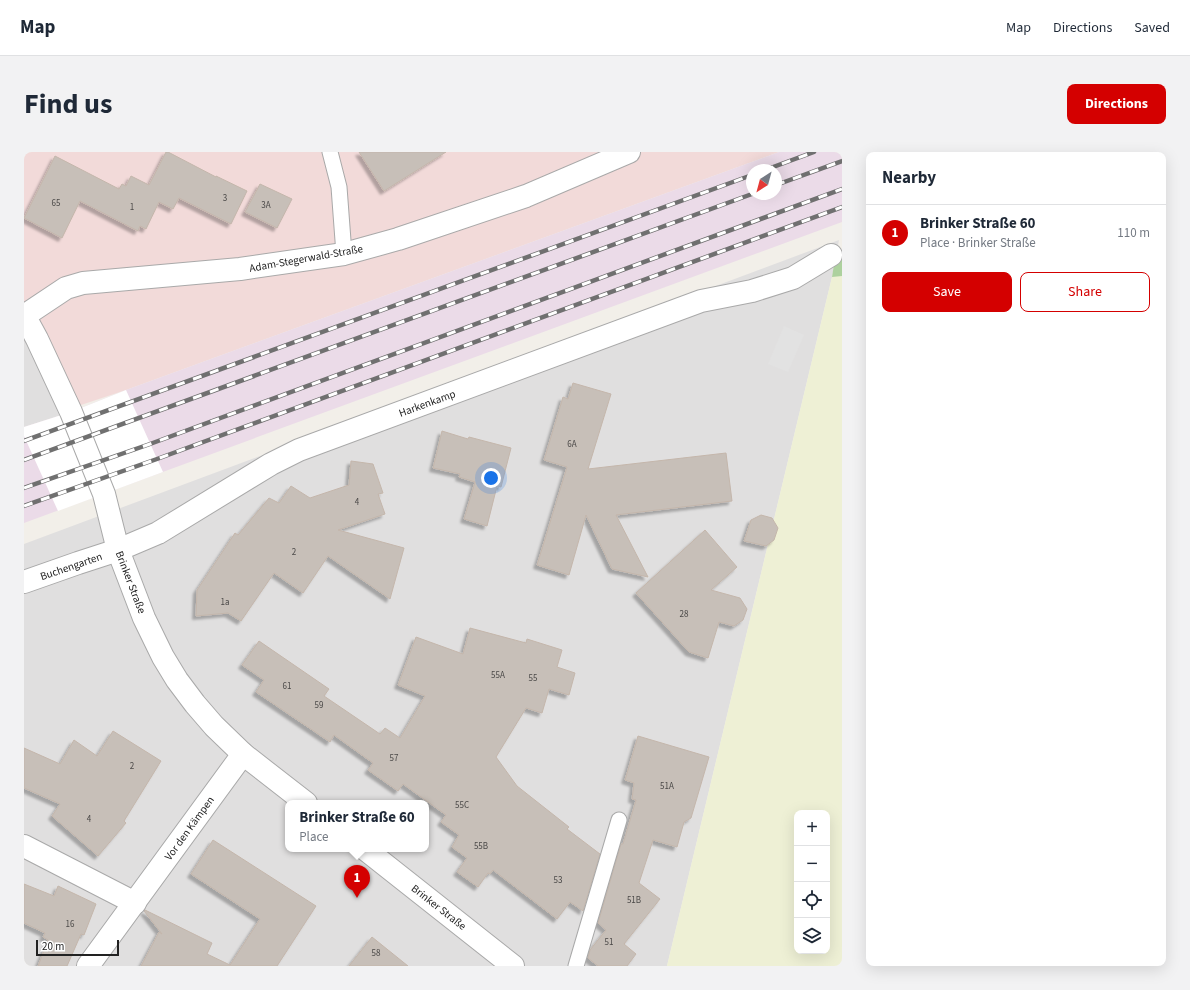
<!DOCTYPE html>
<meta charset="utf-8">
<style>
body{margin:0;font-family:"Source Sans 3",sans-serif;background:#f2f2f3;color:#1f2937}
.controls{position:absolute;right:12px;bottom:12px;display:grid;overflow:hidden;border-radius:8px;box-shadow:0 4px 16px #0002}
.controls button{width:36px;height:36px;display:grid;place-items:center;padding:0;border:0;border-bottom:1px solid #e0e1e3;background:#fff;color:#1f2937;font:20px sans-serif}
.compass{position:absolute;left:722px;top:12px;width:36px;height:36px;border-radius:50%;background:#fff;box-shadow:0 4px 16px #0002;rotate:216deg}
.scale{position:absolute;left:12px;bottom:10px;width:83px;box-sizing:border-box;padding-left:4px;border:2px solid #222;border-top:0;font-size:11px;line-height:14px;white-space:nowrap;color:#222;-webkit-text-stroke:3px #fff;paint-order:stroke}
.you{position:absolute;left:467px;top:326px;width:14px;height:14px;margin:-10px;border:3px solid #fff;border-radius:50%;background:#1a73e8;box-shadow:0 0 0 6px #1a73e833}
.badge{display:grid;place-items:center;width:26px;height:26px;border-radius:50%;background:#d40000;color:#fff;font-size:13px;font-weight:700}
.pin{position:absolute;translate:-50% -33px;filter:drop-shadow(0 1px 2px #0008)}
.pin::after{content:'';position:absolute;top:21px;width:14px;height:12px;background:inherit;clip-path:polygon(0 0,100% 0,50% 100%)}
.popup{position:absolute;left:261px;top:648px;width:144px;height:52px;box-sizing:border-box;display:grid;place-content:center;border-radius:8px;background:#fff;filter:drop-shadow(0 1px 3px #0005);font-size:13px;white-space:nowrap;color:#747a83}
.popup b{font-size:15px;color:#1f2937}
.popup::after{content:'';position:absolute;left:50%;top:100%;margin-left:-8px;border:8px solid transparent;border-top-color:#fff}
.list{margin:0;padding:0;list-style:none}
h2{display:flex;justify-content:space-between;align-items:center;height:52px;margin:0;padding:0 16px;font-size:17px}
h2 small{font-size:13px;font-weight:400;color:#747a83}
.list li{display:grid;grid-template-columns:26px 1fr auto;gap:12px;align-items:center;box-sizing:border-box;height:56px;padding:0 16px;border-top:1px solid #e0e1e3}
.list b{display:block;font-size:15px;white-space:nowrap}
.list p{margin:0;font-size:13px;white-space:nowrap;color:#747a83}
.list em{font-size:13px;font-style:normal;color:#747a83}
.actions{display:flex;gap:8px;padding:12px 16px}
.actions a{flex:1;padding:9px 0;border:1px solid #d40000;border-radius:8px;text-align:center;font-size:14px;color:#d40000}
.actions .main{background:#d40000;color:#fff}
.icon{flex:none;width:22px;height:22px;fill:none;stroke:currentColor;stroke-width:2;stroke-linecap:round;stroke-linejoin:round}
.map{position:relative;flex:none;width:818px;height:814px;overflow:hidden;border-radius:8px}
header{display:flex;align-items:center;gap:24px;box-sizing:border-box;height:56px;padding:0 20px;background:#fff;border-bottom:1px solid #e0e1e3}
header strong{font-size:19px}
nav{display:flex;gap:22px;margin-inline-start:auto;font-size:14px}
.intro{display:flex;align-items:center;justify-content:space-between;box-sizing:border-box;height:96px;padding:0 24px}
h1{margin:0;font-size:28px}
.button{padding:10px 18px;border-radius:8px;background:#d40000;color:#fff;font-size:14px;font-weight:700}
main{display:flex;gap:24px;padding:0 24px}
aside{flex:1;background:#fff;border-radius:8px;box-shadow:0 4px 16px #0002}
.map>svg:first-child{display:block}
</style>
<header>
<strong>Map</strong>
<nav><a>Map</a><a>Directions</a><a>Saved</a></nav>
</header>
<div class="intro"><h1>Find us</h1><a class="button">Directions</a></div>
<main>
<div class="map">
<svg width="818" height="814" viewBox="0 0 818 814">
<defs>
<filter id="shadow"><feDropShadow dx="-3.5" dy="3.5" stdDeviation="1" flood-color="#0004"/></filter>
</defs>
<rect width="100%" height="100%" fill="#f2efe9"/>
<g fill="#e0dfdf" fill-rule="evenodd">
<path d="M 815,88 L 808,125 L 643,814 L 0,814 L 0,392 ZM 264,651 L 402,651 L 402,697 L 264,697 Z"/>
<polygon points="0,163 47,260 0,275"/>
</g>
<polygon fill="#f2dad9" points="0,0 755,0 102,238 42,258 0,163"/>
<path fill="#ebdbe8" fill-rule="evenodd" d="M 755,0 L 818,0 L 818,70 L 0,371 L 0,275 L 47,260 L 102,238 ZM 728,18 L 752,18 L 752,42 L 728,42 Z"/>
<path fill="#eef0d5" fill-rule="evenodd" d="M 818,123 L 818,814 L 643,814 L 808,125 ZM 773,661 L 803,661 L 803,799 L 773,799 Z"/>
<polygon fill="#add19e" points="818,105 818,124 808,125 811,106"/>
<polygon fill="#e2e2e2" points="760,174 780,183 764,220 744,212"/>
<polygon fill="#fff" points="102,238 139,320 34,359 0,284 0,275 47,260"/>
<g fill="#c7bfb8" stroke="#c4b6ab" filter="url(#shadow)">
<polygon points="142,0 144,0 192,25 192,24 223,39 207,72 155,46 149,57 135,50 122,77 116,74 114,79 56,49 38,86 0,66 31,4 95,37 98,32 102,34 107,24 125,33"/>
<polygon points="335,0 422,0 360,39"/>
<polygon points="236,32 268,47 253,76 221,60"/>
<polygon points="549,231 587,242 564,317 702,301 708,349 592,363 624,425 588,417 562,363 545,423 513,413 543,315 520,308 539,245 544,247"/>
<polygon points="418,279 444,287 445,285 487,296 477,335 473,334 463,374 440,367 451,330 435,325 436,322 409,316"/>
<polygon points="327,309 349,312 359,341 354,342 361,362 314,378 380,396 366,447 304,404 279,441 250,421 217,469 204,461 172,464 173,438 211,381 214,383 245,346 255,351 267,334 286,346 325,333"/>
<polygon points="737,363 748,366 754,376 750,388 742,394 720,389 727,368"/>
<polygon points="681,378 713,415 687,438 716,446 723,457 719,468 710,474 695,470 684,506 665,500 612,441"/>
<polygon points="446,476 502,491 503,487 538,498 533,515 551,521 545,543 525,537 518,561 502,556 472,605 493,634 545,675 543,677 576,702 559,759 546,750 533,767 469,718 466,722 464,721 454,735 433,720 443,706 428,695 435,683 417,670 422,663 379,632 374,639 344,618 349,611 310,583 306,590 232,540 240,528 218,513 235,489 305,537 300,544 356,582 361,576 376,586 401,544 374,533 392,485 439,502"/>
<polygon points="89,579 137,609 100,669 102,671 74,704 28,664 36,652 0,636 0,596 36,612 50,588 73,604"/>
<polygon points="614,584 685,605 667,666 660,670 653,695 629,688 615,731 636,747 600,792 612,802 603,814 574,814 564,806 566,798 582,778 574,771 597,692 599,692 612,648 608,647 610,631 601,628"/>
<polygon points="189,688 292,754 253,814 117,814 135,780 138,782 120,759 121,758 188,791 183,802 206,813 236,767 167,722"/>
<polygon points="0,732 30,744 34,734 72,752 60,783 57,782 43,814 14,814 24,788 19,785 21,781 0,771"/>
<polygon points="348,785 384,814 325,814"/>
</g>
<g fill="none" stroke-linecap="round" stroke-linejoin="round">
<g stroke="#a9a9a9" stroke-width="17">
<g id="lane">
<polyline points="306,0 315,35 320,102"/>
<polyline points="552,814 595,668"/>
</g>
</g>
<g stroke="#a9a9a9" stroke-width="24">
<g id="street">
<polyline points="0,163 13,187 47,260 80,342 94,398 120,466 139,505 153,528 171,552 190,574 219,602 282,651"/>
<polyline points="0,164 42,136 59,131 216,117 320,102 374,87 502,44 605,0"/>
<polyline points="0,430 54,411 94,398 134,381 247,312 275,298 677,149 728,139 769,126 807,103"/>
<polyline points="0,694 111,751"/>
<polyline points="341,697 489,814"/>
<polyline points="64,814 219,602"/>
</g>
</g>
<use href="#lane" stroke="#fff" stroke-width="15"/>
<use href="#street" stroke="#fff" stroke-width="22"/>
<g stroke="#707070" stroke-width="4.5">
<g id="rail">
<polyline points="741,18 790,0"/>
<polyline points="752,33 818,9"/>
<polyline points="0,289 728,23"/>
<polyline points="0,308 728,42"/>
<polyline points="0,336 126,292 818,37"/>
<polyline points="0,354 133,307 818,55"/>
</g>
</g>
<use href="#rail" stroke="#fff" stroke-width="3" stroke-dasharray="9" stroke-linecap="butt"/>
</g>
<g text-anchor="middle" stroke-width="3.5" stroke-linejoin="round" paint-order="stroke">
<g font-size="9" fill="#4b4948">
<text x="201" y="49">3</text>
<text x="32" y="54">65</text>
<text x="242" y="56">3A</text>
<text x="108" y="58">1</text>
<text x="548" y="295">6A</text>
<text x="333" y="353">4</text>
<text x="270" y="403">2</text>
<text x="201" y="453">1a</text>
<text x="660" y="465">28</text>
<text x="474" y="526">55A</text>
<text x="509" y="529">55</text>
<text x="263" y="537">61</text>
<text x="295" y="556">59</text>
<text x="370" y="609">57</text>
<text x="108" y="617">2</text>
<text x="643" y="637">51A</text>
<text x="438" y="656">55C</text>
<text x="65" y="670">4</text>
<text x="457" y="697">55B</text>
<text x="534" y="731">53</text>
<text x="610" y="751">51B</text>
<text x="46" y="775">16</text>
<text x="585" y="793">51</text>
<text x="352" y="804">58</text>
</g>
<g font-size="11" fill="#222" stroke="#fff">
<text transform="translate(282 106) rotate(-10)" y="4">Adam-Stegerwald-Straße</text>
<text transform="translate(403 251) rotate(-20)" y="4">Harkenkamp</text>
<text transform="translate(47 414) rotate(-19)" y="4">Buchengarten</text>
<text transform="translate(107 430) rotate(69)" y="4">Brinker Straße</text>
<text transform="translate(165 676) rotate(-54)" y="4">Vor den Kämpen</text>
<text transform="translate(415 755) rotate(38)" y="4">Brinker Straße</text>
</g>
</g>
</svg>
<div class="controls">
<button>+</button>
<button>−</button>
<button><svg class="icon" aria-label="locate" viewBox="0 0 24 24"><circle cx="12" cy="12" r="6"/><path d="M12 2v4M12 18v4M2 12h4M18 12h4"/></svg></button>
<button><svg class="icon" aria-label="layers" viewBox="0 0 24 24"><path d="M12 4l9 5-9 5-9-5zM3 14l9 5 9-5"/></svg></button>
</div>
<svg class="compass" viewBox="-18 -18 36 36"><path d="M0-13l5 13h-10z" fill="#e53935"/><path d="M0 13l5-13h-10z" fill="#747a83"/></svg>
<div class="scale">20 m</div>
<div class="you"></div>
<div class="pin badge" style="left:333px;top:746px">1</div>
<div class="popup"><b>Brinker Straße 60</b>Place</div>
</div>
<aside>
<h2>Nearby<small></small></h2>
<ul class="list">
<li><span class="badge">1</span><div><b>Brinker Straße 60</b><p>Place · Brinker Straße</p></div><em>110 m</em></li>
</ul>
<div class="actions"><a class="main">Save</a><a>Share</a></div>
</aside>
</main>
